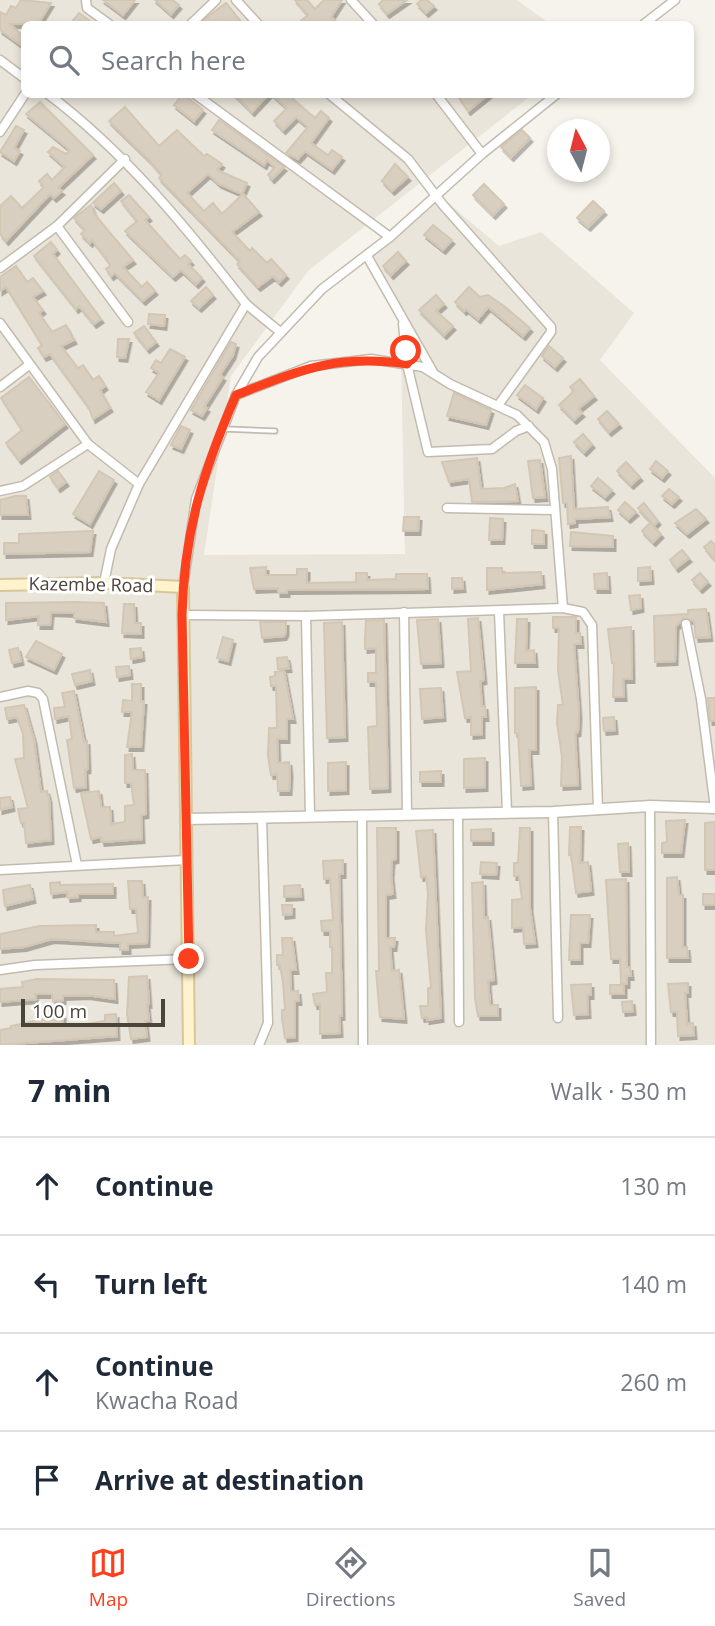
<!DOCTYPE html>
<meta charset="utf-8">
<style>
body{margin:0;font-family:"Open Sans",sans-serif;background:#f2f2f3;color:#1f2937}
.compass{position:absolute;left:547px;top:119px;width:63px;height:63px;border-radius:50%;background:#fff;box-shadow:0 4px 10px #0003;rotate:353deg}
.scale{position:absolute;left:21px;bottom:18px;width:144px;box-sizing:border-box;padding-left:7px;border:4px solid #4b4439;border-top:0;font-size:19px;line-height:24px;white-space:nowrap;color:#4b4439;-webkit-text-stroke:5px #fff;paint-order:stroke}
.stop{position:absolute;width:21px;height:21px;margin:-16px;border:5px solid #fc3f1d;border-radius:50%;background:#fff}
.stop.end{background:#fc3f1d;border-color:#fff;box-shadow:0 2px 7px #0008}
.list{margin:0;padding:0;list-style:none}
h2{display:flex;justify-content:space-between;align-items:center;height:91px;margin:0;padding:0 28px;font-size:30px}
h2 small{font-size:23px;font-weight:400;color:#747a83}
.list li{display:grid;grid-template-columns:46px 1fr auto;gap:21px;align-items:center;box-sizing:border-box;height:98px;padding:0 28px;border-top:2px solid #e0e1e3}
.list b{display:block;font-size:26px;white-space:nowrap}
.list p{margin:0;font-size:23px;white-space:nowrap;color:#747a83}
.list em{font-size:23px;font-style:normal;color:#747a83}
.icon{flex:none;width:38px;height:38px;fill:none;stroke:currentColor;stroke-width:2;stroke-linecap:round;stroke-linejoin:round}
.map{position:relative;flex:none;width:715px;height:1045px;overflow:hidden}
.search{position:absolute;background:#fff;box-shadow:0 4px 10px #0003;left:21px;right:21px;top:21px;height:77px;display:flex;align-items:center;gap:18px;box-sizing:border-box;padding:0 24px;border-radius:10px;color:#747a83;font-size:26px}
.sheet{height:483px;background:#fff}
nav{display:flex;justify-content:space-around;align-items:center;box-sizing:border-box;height:98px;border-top:2px solid #e0e1e3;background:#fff;font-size:19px;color:#747a83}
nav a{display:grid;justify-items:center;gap:4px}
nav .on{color:#fc3f1d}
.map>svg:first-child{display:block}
</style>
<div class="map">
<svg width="715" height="1045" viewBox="0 0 715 1045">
<defs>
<filter id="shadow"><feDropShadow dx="2.5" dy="4" stdDeviation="0" flood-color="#0004"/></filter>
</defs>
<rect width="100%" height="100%" fill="#f6f3ec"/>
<polygon fill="#eae5da" points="0,0 517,0 550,24 24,24 24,94 532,95 308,271 231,376 204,555 405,554 400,308 367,249 434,191 499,246 541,232 634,313 600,360 715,478 715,1045 0,1045"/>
<g fill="#d8cfc1" stroke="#d3c7b4" stroke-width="2" filter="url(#shadow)">
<polygon points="21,0 51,3 38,24 10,24 24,37 24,47 0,30 0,12 6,15 11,6 16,8"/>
<polygon points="103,0 135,0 123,15"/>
<polygon points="155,0 173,0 179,5 171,14"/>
<polygon points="295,0 307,0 315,9 324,0 342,0 331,17 339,24 297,24 308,15"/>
<polygon points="383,0 407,0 387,14 379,4"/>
<polygon points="421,0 427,0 434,6 426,13 417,4"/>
<polygon points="226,3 243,24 200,24 210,15"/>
<polygon points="79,13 94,24 70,24"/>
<polygon points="183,94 203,110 194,121 174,105"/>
<polygon points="234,94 269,94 252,112"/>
<polygon points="272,94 287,94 315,118 321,111 329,118 311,143 328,155 332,150 342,157 332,170 305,151 298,159 286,153 308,127 296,117 283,130 274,121 287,108"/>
<polygon points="457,94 489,94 468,111"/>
<polygon points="40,102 93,155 58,188 62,191 54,198 50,194 6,241 0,234 0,206 11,196 22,208 44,187 39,181 47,174 52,180 65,167 48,152 53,147 66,154 70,150 26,114"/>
<polygon points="125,107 159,146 177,130 204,156 207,154 222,164 217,170 247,183 242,194 219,184 208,174 187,193 204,211 213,203 222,214 243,194 259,212 232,232 250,251 252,248 267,263 271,259 286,275 279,282 273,276 258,287 237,264 240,261 159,178 162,175 150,161 109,121"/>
<polygon points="219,120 225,124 284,167 272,179 268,175 275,167 267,160 264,165 212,130"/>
<polygon points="16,126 24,130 14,148 20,151 14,161 0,152"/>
<polygon points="522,130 530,138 511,157 501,147"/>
<polygon points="395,164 408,177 392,191 382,181"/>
<polygon points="114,183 121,191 101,209 93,203"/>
<polygon points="484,184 504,204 493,215 473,195"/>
<polygon points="129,195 149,217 145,220 180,259 185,255 191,261 188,264 202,278 196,284 181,270 173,277 125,231 137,221 121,201"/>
<polygon points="593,201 604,211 588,227 577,218"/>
<polygon points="91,205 95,215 133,260 123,267 142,287 147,282 155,291 143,301 115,273 111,276 106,269 110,266 108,261 92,240 90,243 81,234 85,230 74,218"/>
<polygon points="433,225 452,240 443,250 424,235"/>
<polygon points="51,242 57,250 53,254 101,319 94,324 79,306 76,309 34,256"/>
<polygon points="398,252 406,261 391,275 383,266"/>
<polygon points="16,266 27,282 33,278 43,291 33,297 43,310 39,313 52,332 66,325 74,340 61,346 78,368 83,365 93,380 99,376 105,386 100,390 110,408 93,419 89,408 50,354 44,357 38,348 42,345 6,287 0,291 0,277"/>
<polygon points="206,287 213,295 199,308 191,301"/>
<polygon points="469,287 480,297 488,295 504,306 530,328 523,336 488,307 478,319 466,309 464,311 455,302"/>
<polygon points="436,295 444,304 436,311 453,326 444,335 419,310"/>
<polygon points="149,314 165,315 164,326 148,324"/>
<polygon points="144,326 156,342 147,349 134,333"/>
<polygon points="118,339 129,339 125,358 117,357"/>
<polygon points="231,342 236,344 233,355 220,375 223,377 204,407 207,408 202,416 191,410"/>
<polygon points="549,346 563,358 555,367 542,356"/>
<polygon points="170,349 185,357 159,400 146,392 159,373 151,368 156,360 161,363"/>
<polygon points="29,377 65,424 19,460 6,443 22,430 1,398"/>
<polygon points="580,379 594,396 578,409 582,413 574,420 559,405 574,391 570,387"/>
<polygon points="525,385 543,398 536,409 517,395"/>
<polygon points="454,393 491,410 486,425 447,416"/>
<polygon points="607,411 619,424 609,432 598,419"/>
<polygon points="181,426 190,430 181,449 171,445"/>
<polygon points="583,434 592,444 584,452 574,442"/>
<polygon points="571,456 574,509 608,507 610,517 575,519 575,523 568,524 567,503 563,503 559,458"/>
<polygon points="477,458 481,489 504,488 515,484 518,501 472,502 469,479 449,482 442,462"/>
<polygon points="540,460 545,497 533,498 528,461"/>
<polygon points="656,461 668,471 662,478 650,469"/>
<polygon points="626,462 640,477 631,485 617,471"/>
<polygon points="58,471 66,482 58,488 50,477"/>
<polygon points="99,471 114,480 90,524 73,514"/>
<polygon points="598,478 612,490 605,497 591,486"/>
<polygon points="669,489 679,497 672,504 662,496"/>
<polygon points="15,496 26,496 28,515 0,515 0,500"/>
<polygon points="625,502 636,512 628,519 618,510"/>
<polygon points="644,503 658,521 654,525 638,508"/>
<polygon points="696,509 706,519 687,534 675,523"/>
<polygon points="404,517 419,517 418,531 403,531"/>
<polygon points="490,518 503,519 502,540 489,540"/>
<polygon points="650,523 661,534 653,542 642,531"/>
<polygon points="532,530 544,531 544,544 532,544"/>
<polygon points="93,531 90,552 4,554 4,543 19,543 19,534"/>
<polygon points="571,532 613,536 613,547 570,546"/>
<polygon points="711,541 715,545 715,560 704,547"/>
<polygon points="682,550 689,558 676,568 670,560"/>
<polygon points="266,567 266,575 297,575 297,569 307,569 307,583 356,582 356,573 367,573 367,580 396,579 396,574 427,574 428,589 287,590 287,593 278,593 278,588 254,589 250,568"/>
<polygon points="650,567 651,580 638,581 638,568"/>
<polygon points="487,568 502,568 502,573 541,572 542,584 487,590"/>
<polygon points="607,573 608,589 595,589 594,574"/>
<polygon points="700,573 708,582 700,589 692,580"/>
<polygon points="452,578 462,578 463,588 452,589"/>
<polygon points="640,595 641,608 631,610 629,596"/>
<polygon points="75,602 104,603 106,622 74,618 74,613 51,612 50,625 38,625 39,616 6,620 6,603"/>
<polygon points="124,604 134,604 135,623 141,623 141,634 122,633"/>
<polygon points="706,609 710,637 696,638 694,621 684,618 676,626 675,661 655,662 654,616 688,614 688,610"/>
<polygon points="553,617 576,617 576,633 580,633 581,644 574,644 579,715 578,732 575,733 578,785 561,786 562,757 557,723 558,705 563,705 558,671 559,628 553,628"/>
<polygon points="478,618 484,680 480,681 482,706 485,706 486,717 482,717 482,734 471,735 471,717 465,718 457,672 471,671 468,619"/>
<polygon points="438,619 441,663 421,664 417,620"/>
<polygon points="517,619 527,619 526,651 534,650 535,663 515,663"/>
<polygon points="384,620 388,788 370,789 368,727 377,726 376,682 368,682 368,673 376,673 376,648 365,649 365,639 366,621"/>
<polygon points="260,622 286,622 286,632 284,636 262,638"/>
<polygon points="342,622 345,737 327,738 324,623"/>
<polygon points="631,627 632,679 623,679 624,697 613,697 614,663 612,663 608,629"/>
<polygon points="223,637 233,640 228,661 217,658"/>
<polygon points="36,641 62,654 54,670 26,657"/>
<polygon points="18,648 21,661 12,663 9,650"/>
<polygon points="141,648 142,657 131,659 130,649"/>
<polygon points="287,657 289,668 278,669 277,658"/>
<polygon points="129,666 130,675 117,677 116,667"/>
<polygon points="90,670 92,681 75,685 72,674"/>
<polygon points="284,671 293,719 287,719 287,739 277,739 278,763 289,762 290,773 289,791 278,791 277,774 271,775 268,756 269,728 277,728 276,686 271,686 270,677 275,676 275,672"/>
<polygon points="132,684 141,684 141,701 144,701 141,747 127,747 132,712 122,712 123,700 132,701"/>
<polygon points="536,687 536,750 529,750 531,785 521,786 518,733 515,733 515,688"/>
<polygon points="441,688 443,717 422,719 420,689"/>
<polygon points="74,691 84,742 87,741 88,769 85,770 86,787 74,788 67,740 72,739 69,716 55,719 54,708 65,707 62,693"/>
<polygon points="708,698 715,698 715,721 710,721"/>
<polygon points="24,705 34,740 41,792 47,791 49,799 51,840 26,843 24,823 21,823 18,809 28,808 15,759 24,758 23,734 17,717 7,719 5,708"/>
<polygon points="614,717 615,730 604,731 603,718"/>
<polygon points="132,754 133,770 145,770 146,814 141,815 142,839 102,842 101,837 91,839 81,793 99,791 101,807 110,807 111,824 125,822 125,806 134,805 131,783 125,783 125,755"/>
<polygon points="485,758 485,787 464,788 464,759"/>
<polygon points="346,762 346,790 328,791 328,763"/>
<polygon points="441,771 441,782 420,782 420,772"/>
<polygon points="10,797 12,807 0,810 0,798"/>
<polygon points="685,820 681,853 662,853 662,843 667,842 666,821"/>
<polygon points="715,822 715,870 705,870 705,823"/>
<polygon points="570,827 581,827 580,863 588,862 591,891 576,893 571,854 569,855"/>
<polygon points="377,828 396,828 396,859 392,860 391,875 393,894 386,895 386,938 395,938 394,947 390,947 392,971 399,970 404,1019 380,1017 376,971 379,971"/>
<polygon points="520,828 530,828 530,909 535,943 524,944 523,927 512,928 512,900 522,899 519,876 514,876 514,863 518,863"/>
<polygon points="491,829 491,841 471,841 471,830"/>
<polygon points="433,830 441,1018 427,1020 427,1017 422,1018 420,1006 428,1006 428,988 431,988 426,930 428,893 426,876 421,877 416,831"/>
<polygon points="628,843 629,872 620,872 618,844"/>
<polygon points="343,860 343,874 339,874 342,1016 339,1016 340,1033 320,1034 320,1004 315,1005 313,994 327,992 326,973 332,973 332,947 330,947 330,931 322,931 321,921 333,920 330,878 324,879 323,861"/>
<polygon points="481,862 497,863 496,875 480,874"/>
<polygon points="677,877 679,895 683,895 683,947 687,947 688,958 667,958 667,878"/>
<polygon points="626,879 627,967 630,967 631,976 627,976 627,984 621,984 620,959 611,959 606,880"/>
<polygon points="128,881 142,881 143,898 148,897 147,943 128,944 128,950 120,950 120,943 52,939 24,947 0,949 0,934 40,926 96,925 96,932 114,932 114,936 138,933 136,909 130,909"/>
<polygon points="60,882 60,885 113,884 113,894 78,894 78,897 68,898 67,892 51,894 50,883"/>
<polygon points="483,882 484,918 488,917 494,980 488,981 490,1005 498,1005 498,1016 478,1016 475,999 472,883"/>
<polygon points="30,885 33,899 5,906 3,890"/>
<polygon points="300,885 301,896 284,897 284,886"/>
<rect x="703" y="894" width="12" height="11"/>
<polygon points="282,905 292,905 292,914 283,915"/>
<polygon points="571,915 590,915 588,943 580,943 580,960 569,960"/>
<polygon points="282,938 292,938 296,970 290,970 291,991 298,991 299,1001 295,1001 295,1037 285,1038 282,1019 282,1010 285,1010 283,983 280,965 277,965 277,955 283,955"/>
<polygon points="147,976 149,1004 147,1004 149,1021 145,1021 147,1037 131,1039 127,1014 129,977"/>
<polygon points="37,979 114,980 115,999 87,995 63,996 63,1000 53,1001 52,994 35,994 36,999 0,1002 0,989 23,987 22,982"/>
<polygon points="688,983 688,993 685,993 687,1024 693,1023 694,1035 678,1036 677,1012 671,1012 668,984"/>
<polygon points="591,984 591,995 587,995 588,1014 574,1015 571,985"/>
<rect x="610" y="985" width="14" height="9"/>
<polygon points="632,1001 633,1011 623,1012 622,1002"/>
<polygon points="116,1014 117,1036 0,1045 0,1030 11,1028 11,1026 63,1015 63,1024 86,1024 105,1021 105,1015"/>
</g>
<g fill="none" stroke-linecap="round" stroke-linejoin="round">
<g stroke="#c2bbae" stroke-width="7">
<polyline id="service" points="225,429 275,431"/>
</g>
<g stroke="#c2bbae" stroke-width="11">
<g id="minor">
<polyline points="86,0 87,8 109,24"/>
<polyline points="236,0 258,24"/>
<polyline points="351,0 373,24"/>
<polyline points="191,24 216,0"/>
<polyline points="644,24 675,0"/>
<polyline points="0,60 24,78"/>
<path d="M 48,94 C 126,153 186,227 246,304 L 139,484 L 111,549 L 104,583"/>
<polyline points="195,94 390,237"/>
<polyline points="329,94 408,159 443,205 551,327 551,332 499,404"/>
<polyline points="436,94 482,154"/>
<polyline points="0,132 25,94"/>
<polyline points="57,226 128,322"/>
<polyline points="367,256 433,372"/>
<polyline points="0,268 57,226 125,159"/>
<polyline points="246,304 279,331"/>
<polyline points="0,323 88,444"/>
<polyline points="403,324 407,364 428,452 492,449 516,431 529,426"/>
<polyline points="0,387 29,365"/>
<polyline points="236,395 311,366 371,359 423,367 450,384 517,415 544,442 552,469 563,608"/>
<polyline points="0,491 23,486 88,444 139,484"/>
<polyline points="447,508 555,510"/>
<polyline points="183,587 196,499 236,395 258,357 322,289 390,237 482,154 557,94"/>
<polyline points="499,611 507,812"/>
<polyline points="404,612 407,813"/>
<polyline points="182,615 306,616 563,608 583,612 592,625 598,810"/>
<polyline points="306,616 310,816"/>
<polyline points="686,624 701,699 715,808"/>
<polyline points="0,697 28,691 38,693 43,699 77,865"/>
<polyline points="650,806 651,1045"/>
<polyline points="553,812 558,1018"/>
<polyline points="458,814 459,1022"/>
<polyline points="362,815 363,1045"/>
<polyline points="0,870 186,860"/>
<polyline points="0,970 35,965 189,959"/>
<polyline points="259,1045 268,1023 262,819"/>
</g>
</g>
<g stroke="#c2bbae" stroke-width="13">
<polyline id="tertiary" points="186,819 553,812 650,806 715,808"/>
</g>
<g stroke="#d6c79b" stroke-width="14">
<polyline id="secondary" points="0,585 104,583 183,587 189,1045"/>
</g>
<use href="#service" stroke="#fff" stroke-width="3.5"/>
<use href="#minor" stroke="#fff" stroke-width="8"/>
<use href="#tertiary" stroke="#fff" stroke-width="10"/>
<use href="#secondary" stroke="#fff3cd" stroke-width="10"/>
</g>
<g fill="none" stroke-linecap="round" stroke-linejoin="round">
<path stroke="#fc3f1d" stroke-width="9" d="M 189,959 L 182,615 C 184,532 203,471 236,395 C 301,370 335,354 407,364 L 406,351"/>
</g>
<g text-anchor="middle" stroke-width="6" stroke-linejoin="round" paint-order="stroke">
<g font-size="18" fill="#4b4439" stroke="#fff">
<text transform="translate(91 585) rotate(1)" y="6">Kazembe Road</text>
</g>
</g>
</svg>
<svg class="compass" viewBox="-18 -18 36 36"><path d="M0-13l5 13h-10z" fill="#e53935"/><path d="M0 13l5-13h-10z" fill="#747a83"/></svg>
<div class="scale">100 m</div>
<div class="stop" style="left:406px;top:351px"></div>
<div class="stop end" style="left:189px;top:959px"></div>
<div class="search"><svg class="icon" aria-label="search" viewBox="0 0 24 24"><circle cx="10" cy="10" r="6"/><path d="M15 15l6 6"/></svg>Search here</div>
</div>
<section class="sheet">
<h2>7 min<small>Walk · 530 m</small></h2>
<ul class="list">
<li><svg class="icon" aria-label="ahead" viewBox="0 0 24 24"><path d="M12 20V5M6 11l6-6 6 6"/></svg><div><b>Continue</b></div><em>130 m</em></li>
<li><svg class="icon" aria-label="left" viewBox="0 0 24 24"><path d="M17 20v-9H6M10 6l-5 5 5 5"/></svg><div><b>Turn left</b></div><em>140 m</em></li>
<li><svg class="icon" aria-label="ahead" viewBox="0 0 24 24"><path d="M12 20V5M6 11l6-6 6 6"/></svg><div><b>Continue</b><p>Kwacha Road</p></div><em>260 m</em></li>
<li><svg class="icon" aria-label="arrive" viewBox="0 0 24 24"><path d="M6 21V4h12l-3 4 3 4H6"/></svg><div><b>Arrive at destination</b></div></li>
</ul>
</section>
<nav>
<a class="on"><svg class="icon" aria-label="map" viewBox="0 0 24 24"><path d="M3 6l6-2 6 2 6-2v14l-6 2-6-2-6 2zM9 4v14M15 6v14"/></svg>Map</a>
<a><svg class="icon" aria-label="directions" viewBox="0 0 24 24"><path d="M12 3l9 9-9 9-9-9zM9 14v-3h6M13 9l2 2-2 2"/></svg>Directions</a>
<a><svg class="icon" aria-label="saved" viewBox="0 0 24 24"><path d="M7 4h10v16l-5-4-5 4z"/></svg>Saved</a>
</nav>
